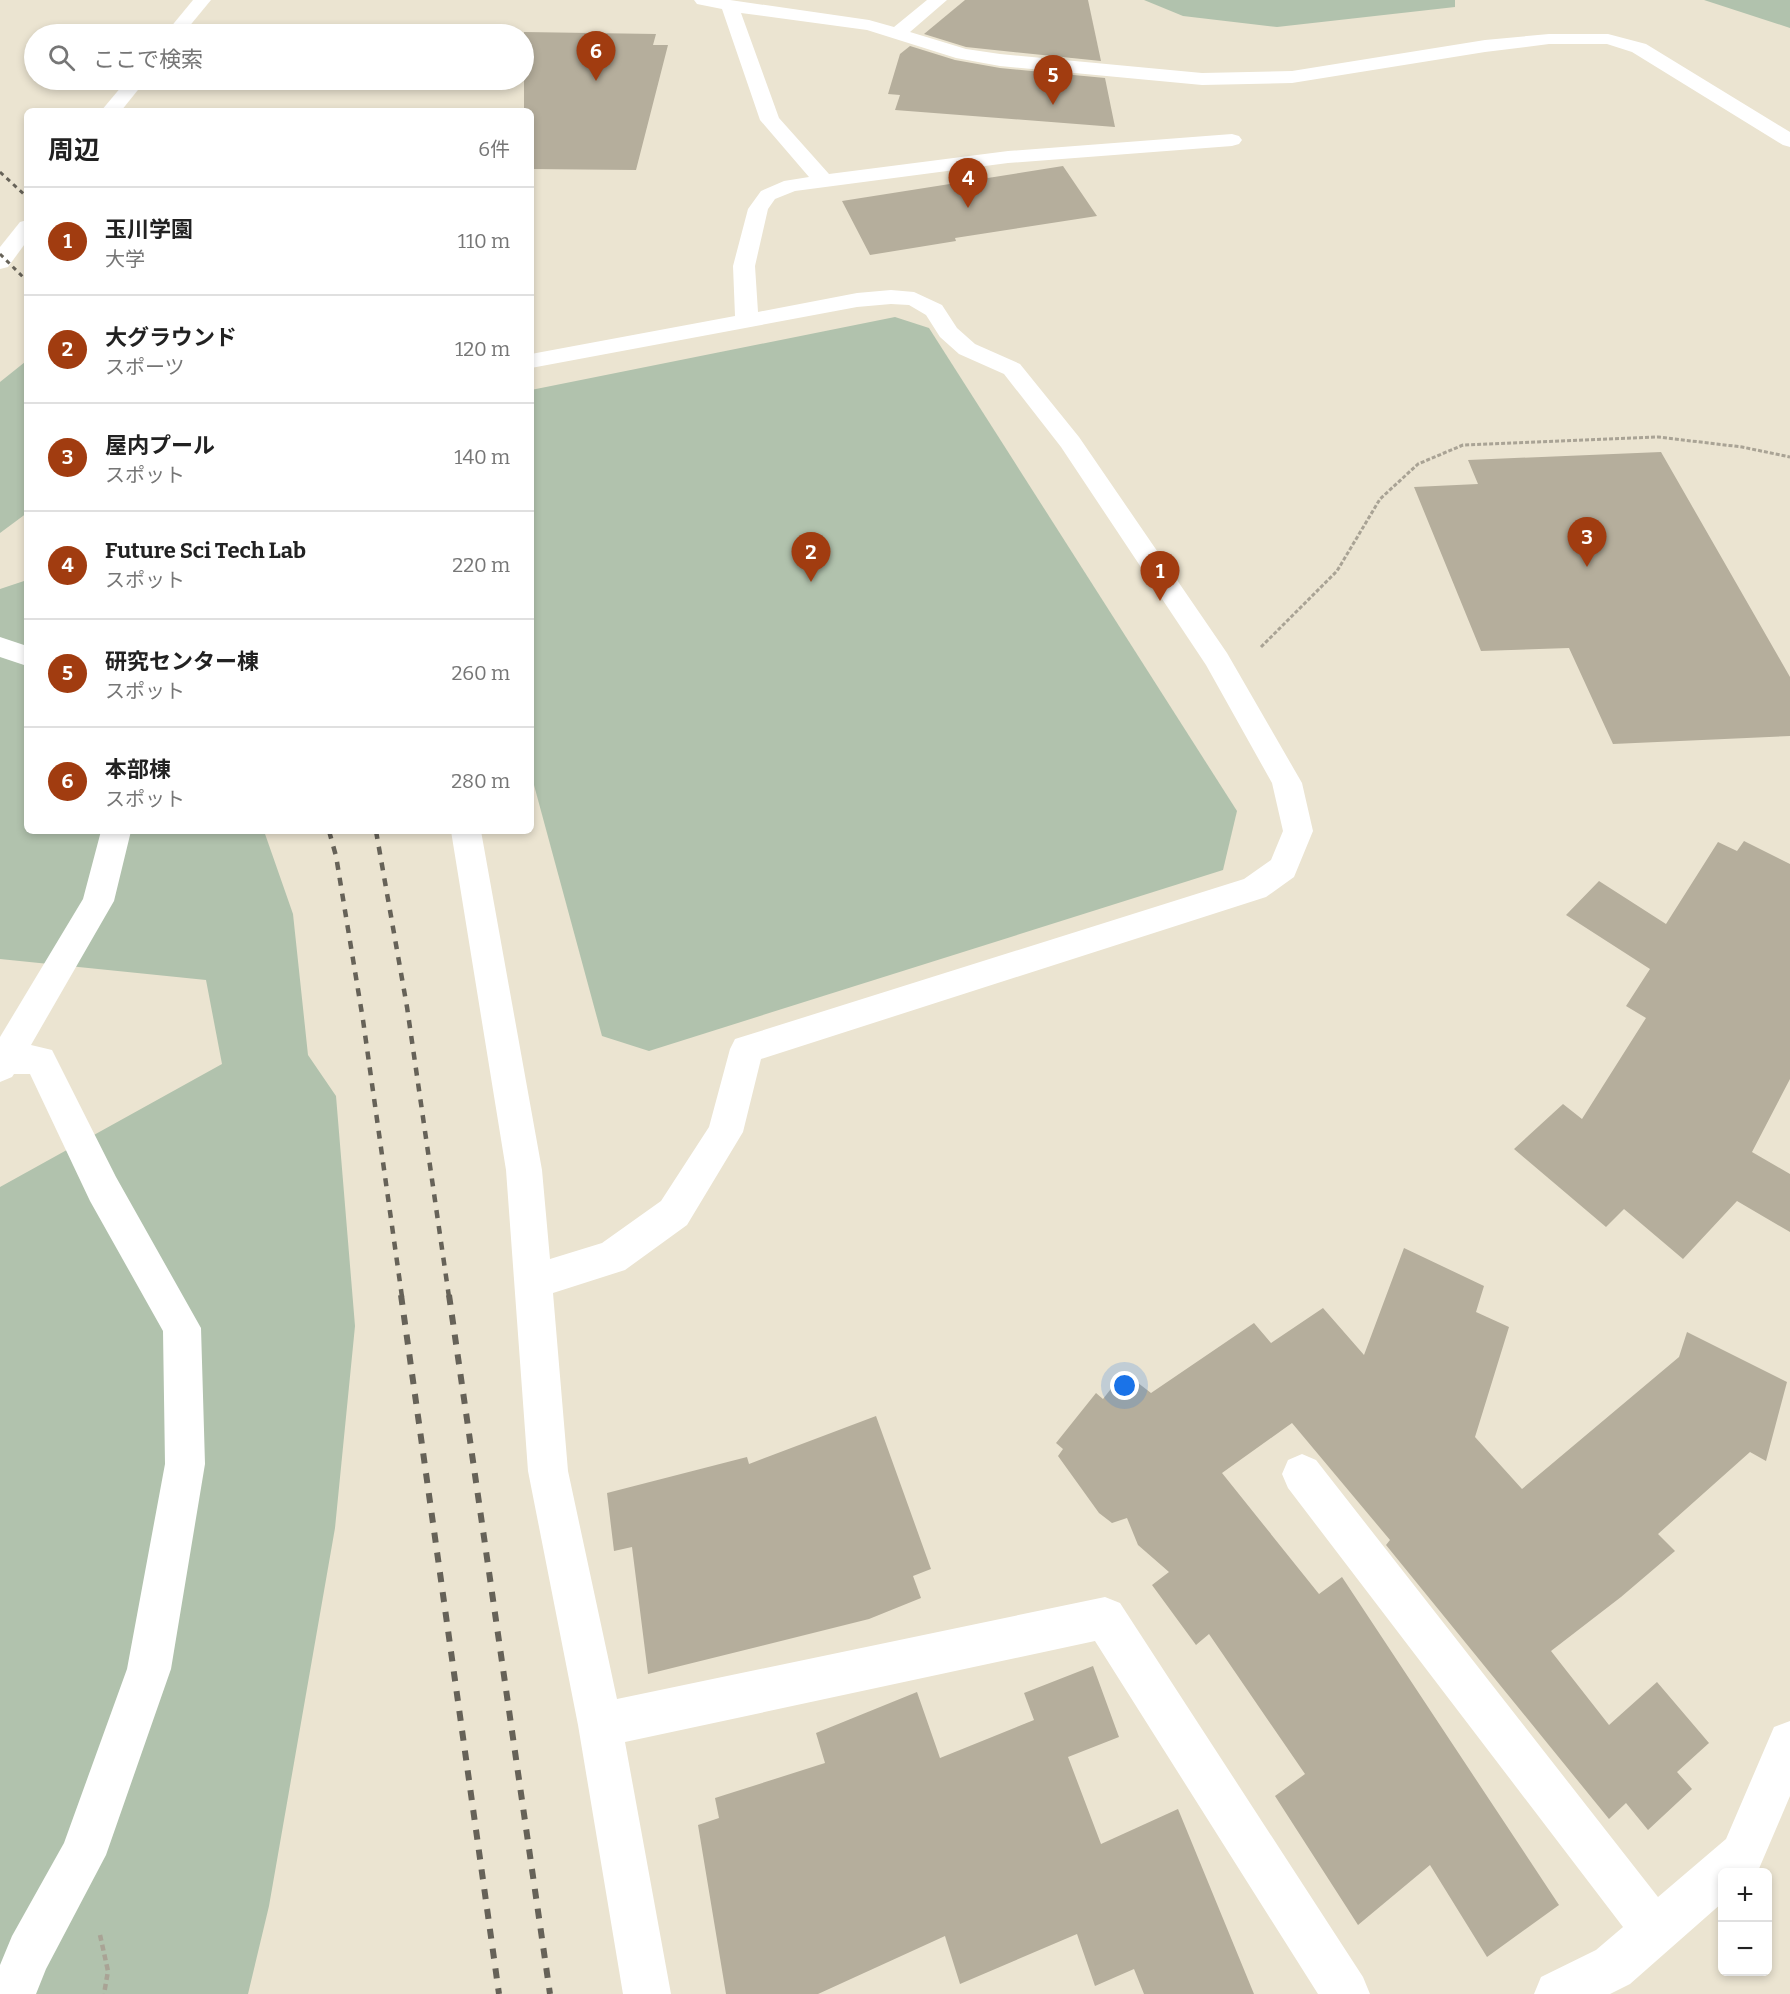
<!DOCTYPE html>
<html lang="ja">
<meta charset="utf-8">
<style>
body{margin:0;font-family:Bitter,"Noto Sans JP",serif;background:#f2f2f2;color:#222}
.controls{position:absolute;right:18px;bottom:18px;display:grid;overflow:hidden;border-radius:9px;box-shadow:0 3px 9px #0003}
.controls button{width:54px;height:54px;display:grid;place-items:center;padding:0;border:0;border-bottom:2px solid #e0e0e0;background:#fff;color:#222;font:30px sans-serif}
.you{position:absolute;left:1125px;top:1386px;width:21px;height:21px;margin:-15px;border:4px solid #fff;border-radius:50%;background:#1a73e8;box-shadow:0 0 0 9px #1a73e833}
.badge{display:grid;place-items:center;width:39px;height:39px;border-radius:50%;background:#a13c10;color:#fff;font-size:20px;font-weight:700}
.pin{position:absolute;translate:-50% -50px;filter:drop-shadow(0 2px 3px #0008)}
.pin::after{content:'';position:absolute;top:32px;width:21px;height:18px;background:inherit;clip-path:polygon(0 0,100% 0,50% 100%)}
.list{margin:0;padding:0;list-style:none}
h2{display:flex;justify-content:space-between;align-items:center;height:78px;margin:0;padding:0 24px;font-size:26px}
h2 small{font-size:20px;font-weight:400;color:#767676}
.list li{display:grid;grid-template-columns:39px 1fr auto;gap:18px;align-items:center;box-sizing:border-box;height:108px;padding:0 24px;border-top:2px solid #e0e0e0}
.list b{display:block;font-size:22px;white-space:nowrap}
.list p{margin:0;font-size:20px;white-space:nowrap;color:#767676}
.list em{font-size:20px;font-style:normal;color:#767676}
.icon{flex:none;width:33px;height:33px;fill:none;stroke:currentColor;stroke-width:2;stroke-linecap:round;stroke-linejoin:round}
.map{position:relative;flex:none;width:1790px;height:1994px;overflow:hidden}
.search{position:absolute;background:#fff;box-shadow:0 3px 9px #0003;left:24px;top:24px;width:510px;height:66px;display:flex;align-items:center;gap:15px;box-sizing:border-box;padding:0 21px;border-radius:33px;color:#767676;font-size:22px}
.panel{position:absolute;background:#fff;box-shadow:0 3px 9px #0003;left:24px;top:108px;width:510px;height:726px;border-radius:9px}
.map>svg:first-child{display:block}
</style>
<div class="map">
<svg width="1790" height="1994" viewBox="0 0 1790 1994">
<rect width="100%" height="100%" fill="#ebe4d1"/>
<g fill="#b1c2ad">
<polygon points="1144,0 1455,0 1455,7 1277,27 1183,16"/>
<polygon points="1704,0 1790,0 1790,28"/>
<polygon points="895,317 929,328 1237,811 1223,870 649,1051 602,1036 531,774 531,390"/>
<polygon points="25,362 27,366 27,513 0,533 0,382"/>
<polygon points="27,580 27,831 264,831 293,914 308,1055 336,1096 355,1326 335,1528 269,1906 248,1994 0,1994 0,1187 222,1064 206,980 0,959 0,589"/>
</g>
<g fill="#b5ae9c">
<polygon points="965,0 1088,0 1101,61 966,47 924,34"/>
<polygon points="524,32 656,34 653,45 668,45 636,170 531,169 531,111 524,111"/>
<polygon points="910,46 955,60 1000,68 1105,78 1115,127 895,110 900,95 888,94 900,54"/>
<polygon points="1063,166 1097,216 955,238 956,241 870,255 842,201"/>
<polygon points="1661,452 1790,677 1790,736 1613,744 1569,648 1481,651 1414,487 1478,484 1468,460"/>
<polygon points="1744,841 1790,864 1790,1079 1752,1152 1790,1174 1790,1232 1737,1201 1683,1259 1624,1209 1606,1227 1514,1149 1563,1104 1582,1119 1646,1018 1626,1006 1650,969 1566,915 1599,881 1666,924 1718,842 1737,851"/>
<polygon points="1404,1248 1484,1286 1476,1312 1509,1327 1475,1437 1522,1489 1679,1357 1687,1332 1787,1382 1766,1461 1750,1452 1658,1534 1675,1551 1621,1597 1551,1651 1609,1725 1657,1682 1709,1743 1677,1772 1692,1789 1648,1830 1626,1803 1609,1819 1386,1545 1390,1540 1292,1423 1222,1473 1319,1594 1342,1577 1559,1905 1487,1957 1430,1865 1358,1925 1275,1796 1305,1774 1209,1634 1196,1645 1152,1585 1169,1572 1138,1545 1127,1518 1112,1523 1099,1513 1058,1456 1063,1449 1056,1443 1096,1393 1103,1399 1124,1372 1151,1393 1254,1323 1271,1343 1323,1308 1364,1355"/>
<polygon points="876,1416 931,1569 913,1576 921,1598 869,1619 648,1674 632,1547 614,1551 607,1493 747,1457 749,1464"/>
<polygon points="1093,1666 1119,1737 1068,1757 1101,1844 1178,1809 1254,1994 1144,1994 1134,1969 1095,1986 1077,1934 960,1984 945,1936 818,1994 726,1994 698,1825 719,1818 715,1798 825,1763 816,1733 917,1692 940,1758 1034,1720 1024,1693"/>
</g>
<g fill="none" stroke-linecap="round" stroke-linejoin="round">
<polyline stroke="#a9a395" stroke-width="3" stroke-dasharray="4 2" stroke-linecap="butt" points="1261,647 1337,571 1380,499 1418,464 1463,445 1658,437 1742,447 1790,457"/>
<polyline stroke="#a9a395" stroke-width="4.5" stroke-dasharray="6 4" stroke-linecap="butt" points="100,1935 108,1971 104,1994"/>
<g fill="#fff" fill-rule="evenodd">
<polygon points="193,0 211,0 183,34 165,34"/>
<polygon points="694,0 730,0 869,20 894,27 927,0 947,0 910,32 966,49 1000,54 1202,73 1292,71 1485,40 1549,34 1608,34 1646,44 1790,132 1790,147 1783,145 1632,52 1607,44 1549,44 1485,52 1292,83 1202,85 1000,66 956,58 867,30 741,13 779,118 829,174 1008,151 1232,134 1239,136 1242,140 1239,144 1232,146 1008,163 795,191 775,199 768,209 755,266 758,312 857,293 891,290 914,292 942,305 957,328 975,344 1020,364 1079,437 1227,653 1302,783 1313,831 1294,877 1266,897 761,1059 743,1132 687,1225 625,1270 553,1293 568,1471 617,1699 1105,1597 1120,1603 1363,1977 1370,1994 1318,1994 1095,1641 625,1742 671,1994 623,1994 578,1725 528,1471 506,1170 451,831 481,831 542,1170 550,1259 602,1243 661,1201 709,1127 730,1049 735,1039 1244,879 1271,860 1283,831 1272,783 1206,665 1061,447 1004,374 959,354 940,337 926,315 909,305 891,304 857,307 531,368 531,354 735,316 733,266 748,209 761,191 784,181 809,177 760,120 722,9 697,4"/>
<polygon points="127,80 146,80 121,111 101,111"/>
<polygon points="27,220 27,241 8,267 0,269 0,247 20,222"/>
<polygon points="0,637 27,646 27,666 0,657"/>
<polygon points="101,831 131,831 114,901 31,1045 52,1050 116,1177 201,1328 205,1464 171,1669 106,1855 46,1969 36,1994 0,1994 0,1965 12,1936 64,1843 127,1669 165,1464 163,1331 90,1201 30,1074 14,1074 12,1077 0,1082 0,1037 83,899"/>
<polygon points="1302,1454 1316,1460 1658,1897 1726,1839 1774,1727 1790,1721 1790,1796 1758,1871 1722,1872 1722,1903 1630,1984 1610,1994 1534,1994 1541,1977 1596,1950 1623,1927 1288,1488 1282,1474 1288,1460"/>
</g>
<g stroke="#666258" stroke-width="3" stroke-dasharray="4.5 4.5" stroke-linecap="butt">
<polyline points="0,172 27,197"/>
<polyline points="0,254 27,281"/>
</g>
<g stroke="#666258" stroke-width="4.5" stroke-dasharray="8 8" stroke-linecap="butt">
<polyline points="329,831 336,856 363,1020 402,1297"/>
<polyline points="376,831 407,1007 449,1297"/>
</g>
<g stroke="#666258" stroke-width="6" stroke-dasharray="10 10" stroke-linecap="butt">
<polyline points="401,1295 499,1994"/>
<polyline points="449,1295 550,1994"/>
</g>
</g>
</svg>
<div class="controls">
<button>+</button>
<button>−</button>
</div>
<div class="you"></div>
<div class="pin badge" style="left:1160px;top:601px">1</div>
<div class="pin badge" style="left:811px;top:582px">2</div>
<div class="pin badge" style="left:1587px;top:567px">3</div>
<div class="pin badge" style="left:968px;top:208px">4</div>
<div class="pin badge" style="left:1053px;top:105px">5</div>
<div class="pin badge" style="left:596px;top:81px">6</div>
<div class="search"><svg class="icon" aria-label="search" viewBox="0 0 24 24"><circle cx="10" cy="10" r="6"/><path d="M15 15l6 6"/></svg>ここで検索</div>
<section class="panel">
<h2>周辺<small>6件</small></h2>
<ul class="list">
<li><span class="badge">1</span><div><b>玉川学園</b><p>大学</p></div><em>110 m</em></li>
<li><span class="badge">2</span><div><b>大グラウンド</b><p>スポーツ</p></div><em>120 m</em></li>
<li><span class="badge">3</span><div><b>屋内プール</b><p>スポット</p></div><em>140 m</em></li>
<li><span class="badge">4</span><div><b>Future Sci Tech Lab</b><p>スポット</p></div><em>220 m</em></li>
<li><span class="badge">5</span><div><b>研究センター棟</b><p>スポット</p></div><em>260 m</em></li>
<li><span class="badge">6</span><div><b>本部棟</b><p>スポット</p></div><em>280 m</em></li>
</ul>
</section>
</div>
